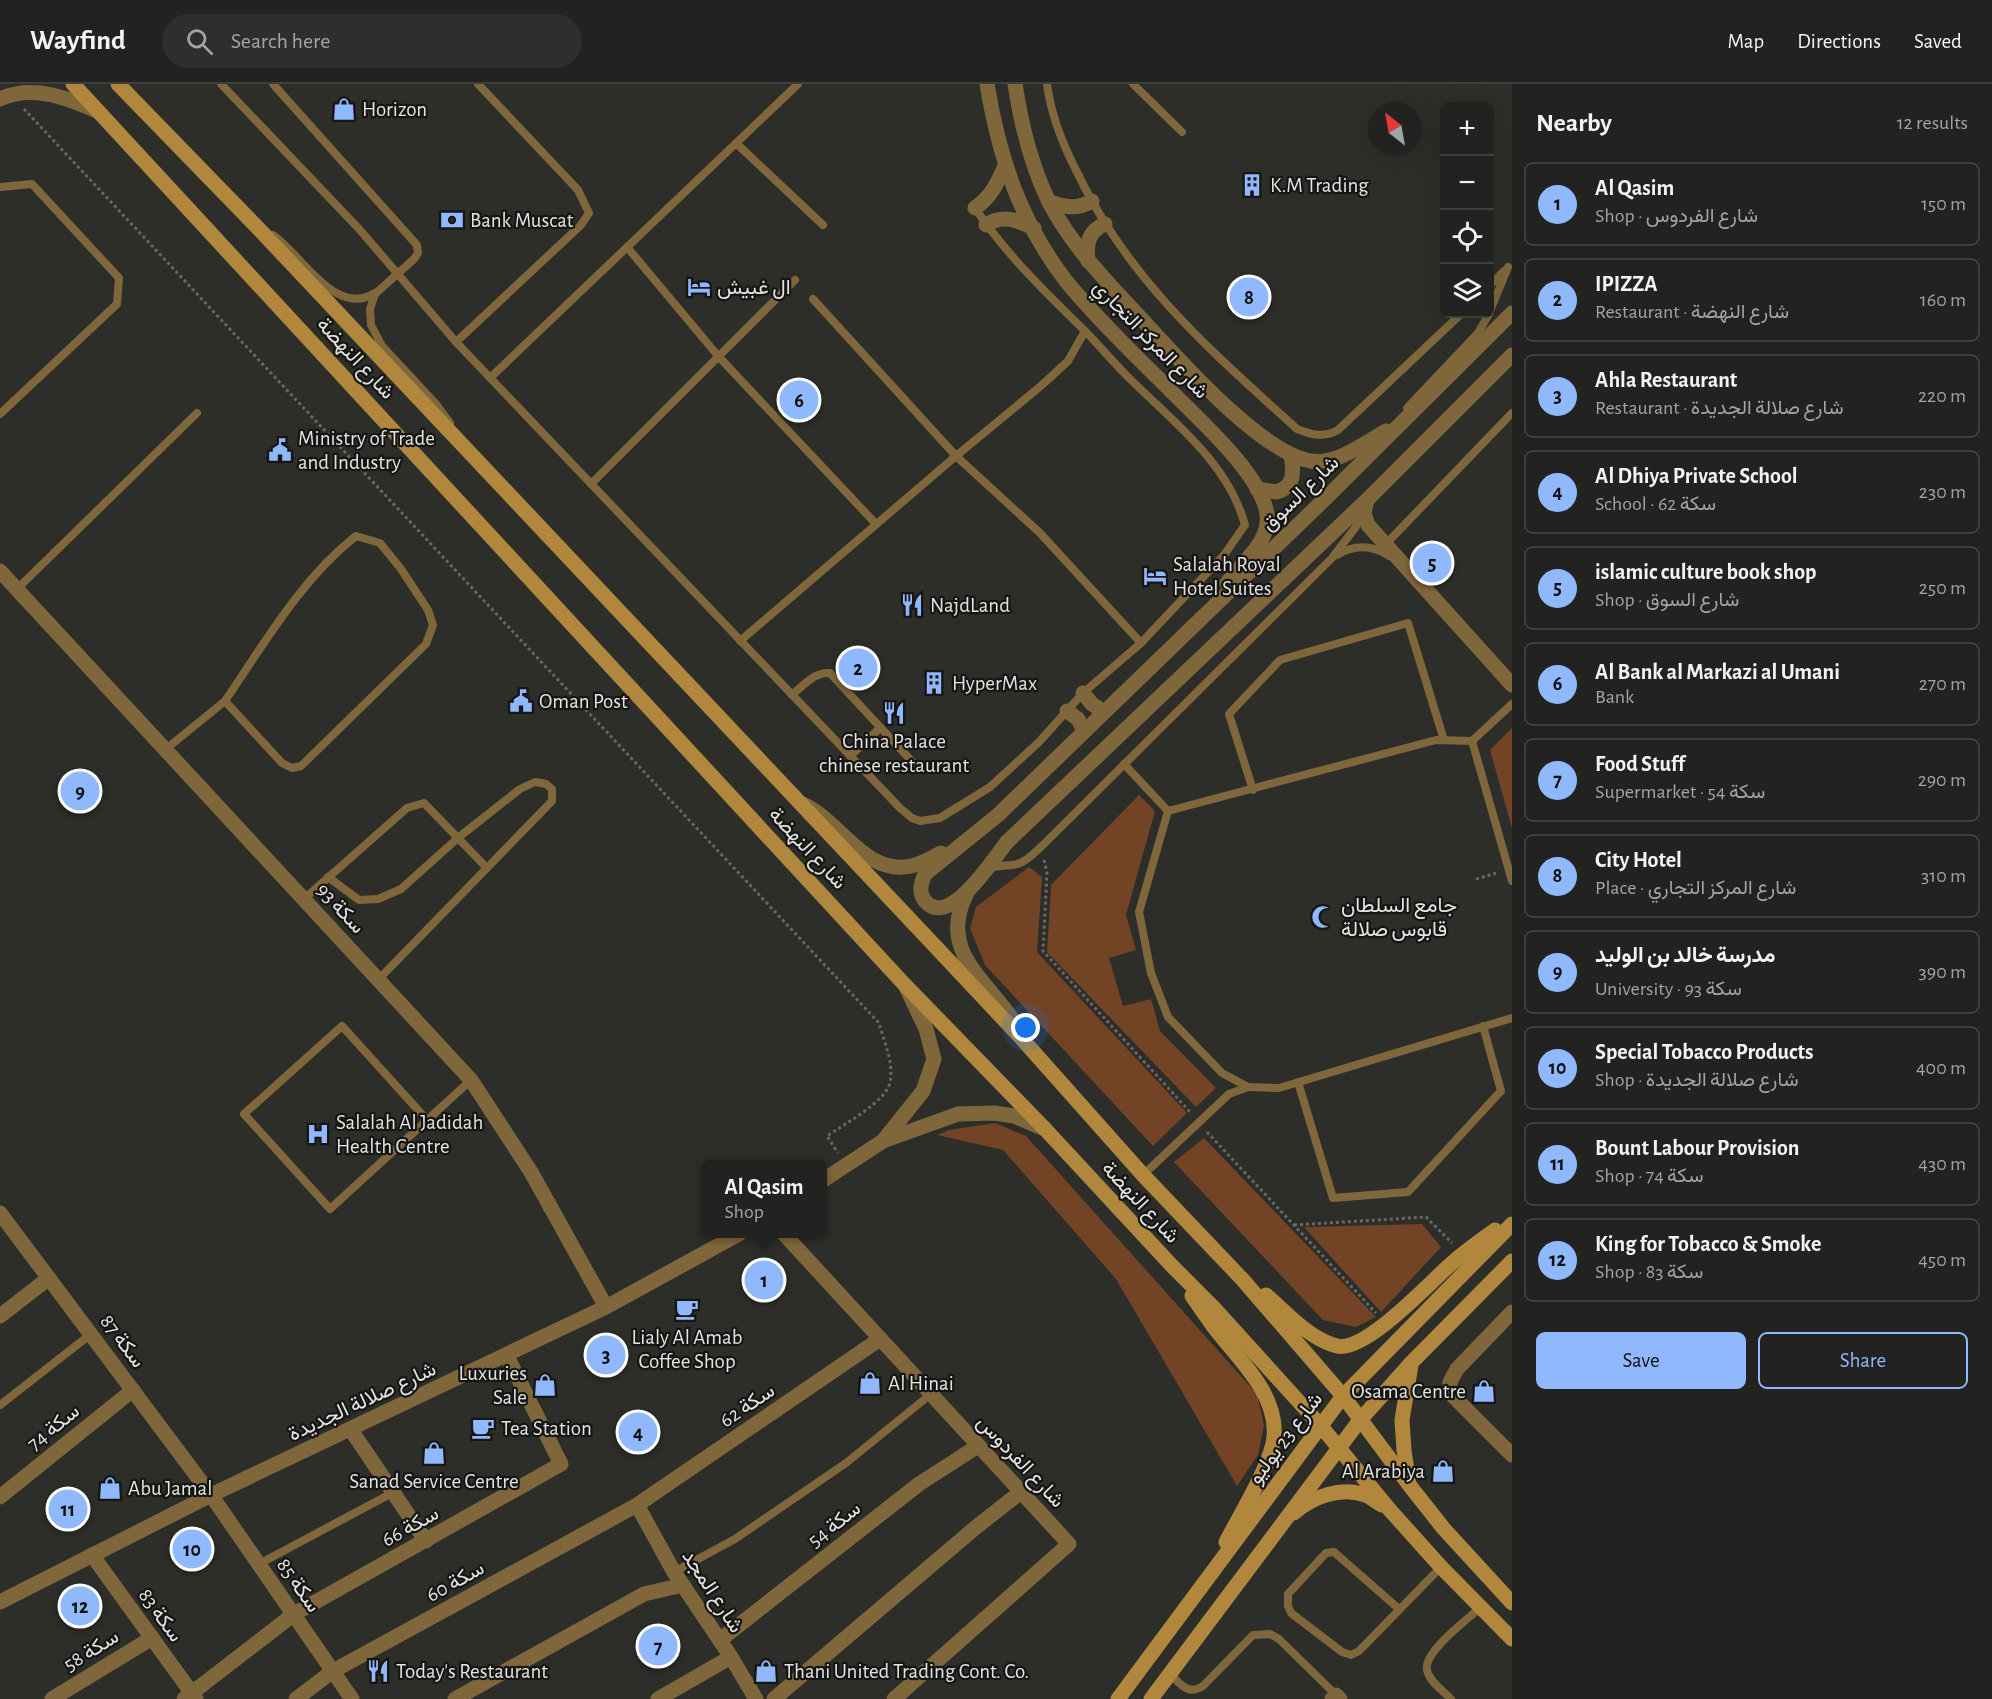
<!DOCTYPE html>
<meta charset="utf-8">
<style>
body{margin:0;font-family:"Alegreya Sans",Vazirmatn,sans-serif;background:#2e2f2d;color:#f1f3f6}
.controls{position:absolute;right:18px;top:18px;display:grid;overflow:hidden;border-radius:9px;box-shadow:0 6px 24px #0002}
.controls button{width:54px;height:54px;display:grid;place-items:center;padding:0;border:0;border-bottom:2px solid #3f3f3e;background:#222220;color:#f1f3f6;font:30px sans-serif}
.compass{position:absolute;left:1368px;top:18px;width:54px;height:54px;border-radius:50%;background:#222220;box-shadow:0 6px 24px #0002;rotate:329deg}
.you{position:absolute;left:1026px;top:944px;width:21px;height:21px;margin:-15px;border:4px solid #fff;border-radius:50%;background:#1a73e8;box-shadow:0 0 0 9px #1a73e833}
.badge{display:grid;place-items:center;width:39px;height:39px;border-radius:50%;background:#90b8fd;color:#111;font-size:20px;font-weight:700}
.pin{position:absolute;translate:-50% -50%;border:3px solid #fff;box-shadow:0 2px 6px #0006}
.popup{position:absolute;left:701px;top:1076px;width:126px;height:78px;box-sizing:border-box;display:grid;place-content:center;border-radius:9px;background:#222220;filter:drop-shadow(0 2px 4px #0005);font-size:20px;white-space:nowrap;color:#a2a4a5}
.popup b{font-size:22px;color:#f1f3f6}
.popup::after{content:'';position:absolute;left:50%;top:100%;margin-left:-12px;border:12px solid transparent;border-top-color:#222220}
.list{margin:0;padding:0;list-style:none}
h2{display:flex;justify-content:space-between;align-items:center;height:78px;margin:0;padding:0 24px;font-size:26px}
h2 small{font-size:20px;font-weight:400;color:#a2a4a5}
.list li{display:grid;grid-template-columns:39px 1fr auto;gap:18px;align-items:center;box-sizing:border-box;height:84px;margin:0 12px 12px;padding:0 12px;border:2px solid #3f3f3e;border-radius:9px}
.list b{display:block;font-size:22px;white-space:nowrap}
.list p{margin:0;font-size:20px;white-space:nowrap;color:#a2a4a5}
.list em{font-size:20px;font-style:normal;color:#a2a4a5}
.actions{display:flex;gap:12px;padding:18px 24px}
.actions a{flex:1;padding:14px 0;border:2px solid #90b8fd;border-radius:9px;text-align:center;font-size:21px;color:#90b8fd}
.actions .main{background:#90b8fd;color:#111}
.icon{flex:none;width:33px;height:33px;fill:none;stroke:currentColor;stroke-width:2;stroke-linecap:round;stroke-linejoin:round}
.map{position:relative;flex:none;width:1512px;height:1615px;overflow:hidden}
header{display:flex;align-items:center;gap:36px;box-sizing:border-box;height:84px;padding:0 30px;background:#222220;border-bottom:2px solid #3f3f3e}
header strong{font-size:28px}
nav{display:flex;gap:33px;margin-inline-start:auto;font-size:21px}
.search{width:420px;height:54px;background:#2e2f2d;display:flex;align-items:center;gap:15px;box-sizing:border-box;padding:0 21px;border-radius:33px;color:#a2a4a5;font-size:22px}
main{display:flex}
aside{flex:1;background:#222220}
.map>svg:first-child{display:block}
</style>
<header>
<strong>Wayfind</strong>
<div class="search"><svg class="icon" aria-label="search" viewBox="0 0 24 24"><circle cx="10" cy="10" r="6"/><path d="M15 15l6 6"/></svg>Search here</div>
<nav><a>Map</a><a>Directions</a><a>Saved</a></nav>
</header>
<main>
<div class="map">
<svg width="1512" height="1615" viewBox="0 0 1512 1615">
<rect width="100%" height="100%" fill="#2d2d2a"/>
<g fill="#734326">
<polygon points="1512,644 1512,744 1490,666"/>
<polygon points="1139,711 1155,727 1126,831 1136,866 1109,874 1123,922 1151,915 1160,947 1216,1004 1196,1023 1047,868 1051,801"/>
<polygon points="1029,783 1042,793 1037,868 1187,1029 1153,1062 985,881 970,844 976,823"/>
<polygon points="995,1039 1026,1052 1257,1310 1264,1341 1258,1371 1237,1402 1116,1195 1003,1066 937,1051 949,1046"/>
<polygon points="1204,1054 1376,1233 1356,1243 1323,1236 1174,1078"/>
<polygon points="1422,1140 1441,1163 1381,1228 1304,1143"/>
</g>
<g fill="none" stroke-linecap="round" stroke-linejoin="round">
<g stroke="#676764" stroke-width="3" stroke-dasharray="3 3" stroke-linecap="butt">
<path d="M 24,25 L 879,939 C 884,957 894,979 890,998 C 887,1017 843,1041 827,1052 L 838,1069"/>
<polyline points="1044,776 1047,789 1043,867 1191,1029"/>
<polyline points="1476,795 1497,789"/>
<polyline points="1207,1048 1376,1229"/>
<polyline points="1294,1141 1426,1133 1452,1159"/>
</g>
<g stroke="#80673b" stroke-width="8">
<path d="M 221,0 L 360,146 L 456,258 L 900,724 L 912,734 L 920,737 L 940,734 L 990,703 L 1039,658 L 1083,609 L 1141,559 L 1224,471 L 1245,441 C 1228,378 1172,337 1128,293 C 1113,278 1099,261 1084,246 C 1045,208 1005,169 975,124"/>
<polyline points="273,0 417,161 418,169 414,175 375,210 370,225 371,241 382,262 436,320 450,339"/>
<path d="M 1047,0 C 1051,31 1062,59 1076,86 C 1127,195 1210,266 1297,345 C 1312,351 1324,354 1338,346 L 1461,230"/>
<polyline points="1133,0 1182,48"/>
<polyline points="736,59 823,141"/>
<polyline points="0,103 32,100 119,194 117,220 0,330"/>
<path d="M 273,151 C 302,171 335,234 375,209"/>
<polyline points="627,163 719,273 876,440"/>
<polyline points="1490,201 1504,187"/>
<polyline points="813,215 956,372 1040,449 1141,559"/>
<polyline points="1490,227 1508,183"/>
<polyline points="456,258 581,141 589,129 578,106 478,0"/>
<polyline points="490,294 798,0"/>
<polyline points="1407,324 1478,249 1489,230"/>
<polyline points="591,400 795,196"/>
<polyline points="1385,461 1512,329"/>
<path d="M 1337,471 C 1355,460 1372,461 1389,472"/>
<polyline points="17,505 197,329"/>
<polyline points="740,557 956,372 1042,301 1068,277 1085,247"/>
<path d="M 792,611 C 804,601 814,588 830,589 L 918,684"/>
<polyline points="1512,620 1472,657 1512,797"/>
<path d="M 166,665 L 225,617 L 282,679 L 292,684 L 301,682 L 426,560 L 433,541 L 428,526 L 401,485 L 380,459 L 356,452 C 301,495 264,560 225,617"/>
<polyline points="850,672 880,644"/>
<polyline points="1124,680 1168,727 1139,828 1151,889 1168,933 1222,989 1248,1003 1279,1004 1512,934"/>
<polyline points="1253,706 1229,630 1280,576 1408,539 1444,656"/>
<polyline points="1168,727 1436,656 1472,657"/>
<path d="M 989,785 C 997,781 1004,782 1013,781 C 1025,780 1036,767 1045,759 L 1332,474 L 1355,444 L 1364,429"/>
<polyline points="328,793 359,816 378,815 401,805 459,753 520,705 535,698 546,700 552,705 552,717 379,895"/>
<polyline points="304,815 407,724 424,719 487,784"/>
<polyline points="1298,998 1333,1114 1408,1108 1501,1007 1483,942"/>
<polyline points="428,1037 342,942 244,1030 330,1125 471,996"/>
<polyline points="1143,1091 1229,1010 1248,1003"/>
<polyline points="0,1321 91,1250"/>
<polyline points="259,1480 394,1408"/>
<polyline points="674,1488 735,1455 846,1379 931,1310"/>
<polyline points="1399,1525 1334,1468 1326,1469 1288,1510 1288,1522 1291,1529 1342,1568 1351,1571 1359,1567 1441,1483"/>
<path d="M 1170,1590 C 1181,1600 1188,1612 1203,1602 L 1253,1551 L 1270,1550 L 1279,1555 L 1336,1611"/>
<path d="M 1451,1615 C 1443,1607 1429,1597 1427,1586 C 1423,1568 1468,1535 1481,1523"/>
</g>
<g stroke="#80673b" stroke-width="15">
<polyline points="1367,416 1364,429 1368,441 1512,601"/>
<polyline points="0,487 471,996 531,1088 606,1223"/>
<polyline points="0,1129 211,1411 352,1615"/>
<polyline points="784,1150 1069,1460 894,1615"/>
<polyline points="1512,1228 1457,1285 1450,1298 1450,1309 1512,1371"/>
<polyline points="0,1232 49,1194"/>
<polyline points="351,1346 426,1457"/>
<polyline points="0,1413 133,1306"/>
<polyline points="637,1421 674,1488 731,1573 756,1615"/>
<polyline points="92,1471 196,1615"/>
<polyline points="720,1556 919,1400 978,1362"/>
<polyline points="52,1615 152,1554"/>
<polyline points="184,1615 294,1530 561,1380 507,1272"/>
<polyline points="296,1615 333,1587 637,1421 880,1255"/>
<polyline points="455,1615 644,1510 683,1501"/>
<polyline points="658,1615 731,1573"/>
<polyline points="774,1615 975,1444 1021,1408"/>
<polyline points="1332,1615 1336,1611 1340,1615"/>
</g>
<g stroke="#80673b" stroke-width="15">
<path d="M 987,0 C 999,73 1020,137 1066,197 C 1095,233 1134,270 1167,303 C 1195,332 1261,389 1267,430 C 1271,458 1241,479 1227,499"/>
<path d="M 1015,0 C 1021,40 1031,81 1049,118 C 1074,166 1112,203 1148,242 C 1182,279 1263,370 1311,377 C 1337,381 1365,359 1386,347"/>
<path d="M 0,15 C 33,0 68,14 99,28"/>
<path d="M 1049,118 C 1065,123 1077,126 1092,117"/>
<path d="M 975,124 C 991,113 997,100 1005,82"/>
<path d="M 986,141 C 1003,130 1017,136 1034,144"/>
<path d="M 1088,177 C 1086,160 1088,147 1105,140"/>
<path d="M 1512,229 L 1329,411 L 998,731 L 925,790 C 921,799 918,808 925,817 C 949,846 994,774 1007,758 L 1367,416 L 1512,271"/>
<path d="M 1257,405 L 1276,408 C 1295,403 1294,388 1291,371"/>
<polyline points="1083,609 1092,620 1104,628"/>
<polyline points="1067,627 1078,635 1084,647"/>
<path d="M 803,720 C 840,737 865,792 911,782 C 921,780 931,774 941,769"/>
<path d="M 966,811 C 935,874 998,901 1021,951"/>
<polyline points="883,1057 923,1007 934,975 926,945 907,905"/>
<polyline points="822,1097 883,1057 958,1030 994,1029 1014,1032 1045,1045"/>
<polyline points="0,1518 211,1411 606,1223 739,1150"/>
</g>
<g stroke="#b0873c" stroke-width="15">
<polyline points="73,0 904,900 1045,1045 1174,1184 1214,1224 1320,1341 1389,1425 1441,1483 1512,1555"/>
<polyline points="118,0 257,143 950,878 1023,956 1143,1091 1243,1196 1343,1312 1410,1402 1444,1445 1512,1519"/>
<path d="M 1266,1211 C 1287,1229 1309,1255 1337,1262 C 1365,1269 1429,1199 1451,1180 C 1464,1168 1480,1157 1495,1146"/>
<path d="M 1192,1212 C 1199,1222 1206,1232 1213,1242 C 1237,1274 1278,1309 1274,1353 C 1271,1381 1240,1431 1226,1458"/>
<polyline points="1409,1400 1404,1366 1402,1336 1411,1281"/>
<path d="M 1294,1429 C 1312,1413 1341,1402 1365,1411 C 1371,1413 1376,1418 1382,1421"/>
<polyline points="1118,1615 1343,1312 1512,1140"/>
<polyline points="1151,1615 1360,1336 1411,1279 1512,1177"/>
</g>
</g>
<defs>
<g id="shop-bare" transform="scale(1.8)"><path d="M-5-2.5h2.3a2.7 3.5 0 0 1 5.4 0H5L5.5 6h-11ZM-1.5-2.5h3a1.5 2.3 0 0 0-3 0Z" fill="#90b8fd" stroke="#151514" stroke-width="2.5" paint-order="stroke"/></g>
<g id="building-bare" transform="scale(1.8)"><path d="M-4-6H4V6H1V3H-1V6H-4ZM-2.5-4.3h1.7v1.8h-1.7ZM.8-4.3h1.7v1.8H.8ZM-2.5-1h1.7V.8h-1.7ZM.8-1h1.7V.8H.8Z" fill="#90b8fd" stroke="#151514" stroke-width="2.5" paint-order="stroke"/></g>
<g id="bank-bare" transform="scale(1.8)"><path d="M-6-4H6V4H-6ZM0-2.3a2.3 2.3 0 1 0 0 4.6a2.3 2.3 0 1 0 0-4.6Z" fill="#90b8fd" stroke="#151514" stroke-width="2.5" paint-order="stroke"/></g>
<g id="hotel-bare" transform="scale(1.8)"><path d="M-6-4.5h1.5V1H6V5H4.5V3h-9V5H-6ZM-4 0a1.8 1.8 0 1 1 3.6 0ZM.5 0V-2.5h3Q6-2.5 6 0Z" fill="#90b8fd" stroke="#151514" stroke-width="2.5" paint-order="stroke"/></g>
<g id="civic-bare" transform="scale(1.8)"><path d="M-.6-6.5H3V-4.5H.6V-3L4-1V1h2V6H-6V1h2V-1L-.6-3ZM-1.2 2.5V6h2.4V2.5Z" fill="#90b8fd" stroke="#151514" stroke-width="2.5" paint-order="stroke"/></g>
<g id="restaurant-bare" transform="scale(1.8)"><path d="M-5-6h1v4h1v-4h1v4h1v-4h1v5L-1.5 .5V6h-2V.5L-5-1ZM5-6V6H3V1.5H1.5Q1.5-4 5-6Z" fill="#90b8fd" stroke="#151514" stroke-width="2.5" paint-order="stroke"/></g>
<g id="mosque-bare" transform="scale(1.8)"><path d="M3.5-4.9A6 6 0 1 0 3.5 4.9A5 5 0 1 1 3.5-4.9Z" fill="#90b8fd" stroke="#151514" stroke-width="2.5" paint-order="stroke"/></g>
<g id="hospital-bare" transform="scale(1.8)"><path d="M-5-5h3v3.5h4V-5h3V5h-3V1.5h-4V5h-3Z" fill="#90b8fd" stroke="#151514" stroke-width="2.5" paint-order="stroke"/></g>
<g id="cafe-bare" transform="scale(1.8)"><path d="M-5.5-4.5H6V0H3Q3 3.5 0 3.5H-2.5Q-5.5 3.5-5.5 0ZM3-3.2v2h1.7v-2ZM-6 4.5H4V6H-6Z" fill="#90b8fd" stroke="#151514" stroke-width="2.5" paint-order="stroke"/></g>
</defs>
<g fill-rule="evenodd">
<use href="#shop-bare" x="344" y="25"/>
<use href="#building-bare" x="1252" y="101"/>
<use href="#bank-bare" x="452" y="136"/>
<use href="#hotel-bare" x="699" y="203"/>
<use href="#civic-bare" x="280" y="366"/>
<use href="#hotel-bare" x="1155" y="492"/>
<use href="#restaurant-bare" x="912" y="521"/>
<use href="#building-bare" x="934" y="599"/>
<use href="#civic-bare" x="521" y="617"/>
<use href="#restaurant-bare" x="894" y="629"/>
<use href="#mosque-bare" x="1323" y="833"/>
<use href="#hospital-bare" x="318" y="1050"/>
<use href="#cafe-bare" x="687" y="1225"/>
<use href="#shop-bare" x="870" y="1299"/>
<use href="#shop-bare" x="545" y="1301"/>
<use href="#shop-bare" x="1484" y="1307"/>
<use href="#cafe-bare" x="483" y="1344"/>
<use href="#shop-bare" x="434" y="1369"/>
<use href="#shop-bare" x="1443" y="1387"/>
<use href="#shop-bare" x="110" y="1404"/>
<use href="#restaurant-bare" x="378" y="1587"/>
<use href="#shop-bare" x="766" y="1587"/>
</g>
<g text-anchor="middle" stroke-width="4.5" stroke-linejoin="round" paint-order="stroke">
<g font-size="21" fill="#e3e3e1" stroke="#151514" text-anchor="start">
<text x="362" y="32">Horizon</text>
<text x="1270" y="108">K.M Trading</text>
<text x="470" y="143">Bank Muscat</text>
<text x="717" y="210">ال غبيش</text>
<text x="298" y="361">Ministry of Trade<tspan x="298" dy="24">and Industry</tspan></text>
<text x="1173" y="487">Salalah Royal<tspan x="1173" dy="24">Hotel Suites</tspan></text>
<text x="930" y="528">NajdLand</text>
<text x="952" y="606">HyperMax</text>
<text x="539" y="624">Oman Post</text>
<text x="894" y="664" text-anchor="middle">China Palace<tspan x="894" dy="24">chinese restaurant</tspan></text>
<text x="1341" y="828">جامع السلطان<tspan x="1341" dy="24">قابوس صلالة</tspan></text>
<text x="336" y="1045">Salalah Al Jadidah<tspan x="336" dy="24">Health Centre</tspan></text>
<text x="687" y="1260" text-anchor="middle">Lialy Al Amab<tspan x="687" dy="24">Coffee Shop</tspan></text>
<text x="527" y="1296" text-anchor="end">Luxuries<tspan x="527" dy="24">Sale</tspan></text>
<text x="888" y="1306">Al Hinai</text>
<text x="1466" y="1314" text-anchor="end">Osama Centre</text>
<text x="501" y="1351">Tea Station</text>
<text x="1425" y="1394" text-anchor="end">Al Arabiya</text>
<text x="434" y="1404" text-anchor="middle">Sanad Service Centre</text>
<text x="128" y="1411">Abu Jamal</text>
<text x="396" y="1594">Today's Restaurant</text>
<text x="784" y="1594">Thani United Trading Cont. Co.</text>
</g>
<g font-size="21" fill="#e3e3e1" stroke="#151514">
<text transform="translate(1151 255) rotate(46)" y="7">شارع المركز التجاري</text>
<text transform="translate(356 274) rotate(47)" y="7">شارع النهضة</text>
<text transform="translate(1300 409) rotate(-44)" y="7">شارع السوق</text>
<text transform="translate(808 764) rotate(47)" y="7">شارع النهضة</text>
<text transform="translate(341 824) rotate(47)" y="7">سكة 93</text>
<text transform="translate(1141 1118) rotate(47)" y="7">شارع النهضة</text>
<text transform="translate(123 1257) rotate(53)" y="7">سكة 87</text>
<text transform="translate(362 1317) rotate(-25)" y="7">شارع صلالة الجديدة</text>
<text transform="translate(747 1321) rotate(-34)" y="7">سكة 62</text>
<text transform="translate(53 1343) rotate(-39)" y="7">سكة 74</text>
<text transform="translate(1285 1354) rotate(-53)" y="7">شارع 23 يوليو</text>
<text transform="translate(1021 1377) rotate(47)" y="7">شارع الفردوس</text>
<text transform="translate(834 1440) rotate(-38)" y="7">سكة 54</text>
<text transform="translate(410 1442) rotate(-29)" y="7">سكة 66</text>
<text transform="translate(455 1497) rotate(-29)" y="7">سكة 60</text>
<text transform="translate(299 1501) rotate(55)" y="7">سكة 85</text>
<text transform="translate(713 1507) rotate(57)" y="7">شارع المجد</text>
<text transform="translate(161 1531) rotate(54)" y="7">سكة 83</text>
<text transform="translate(91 1566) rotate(-32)" y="7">سكة 58</text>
</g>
</g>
</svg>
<div class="controls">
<button>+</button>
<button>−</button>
<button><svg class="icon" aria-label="locate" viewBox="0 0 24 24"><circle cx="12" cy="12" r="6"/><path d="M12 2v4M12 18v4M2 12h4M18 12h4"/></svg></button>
<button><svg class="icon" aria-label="layers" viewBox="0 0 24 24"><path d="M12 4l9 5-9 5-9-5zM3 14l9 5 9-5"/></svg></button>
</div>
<svg class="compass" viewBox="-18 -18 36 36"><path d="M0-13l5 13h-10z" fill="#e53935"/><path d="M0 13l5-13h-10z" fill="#a2a4a5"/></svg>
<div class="you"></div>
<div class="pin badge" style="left:764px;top:1196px">1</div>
<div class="popup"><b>Al Qasim</b>Shop</div>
<div class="pin badge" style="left:858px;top:584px">2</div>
<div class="pin badge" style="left:606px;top:1271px">3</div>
<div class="pin badge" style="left:638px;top:1348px">4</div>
<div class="pin badge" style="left:1432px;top:479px">5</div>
<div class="pin badge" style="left:799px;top:316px">6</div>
<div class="pin badge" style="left:658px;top:1562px">7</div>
<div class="pin badge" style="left:1249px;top:213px">8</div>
<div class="pin badge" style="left:80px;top:707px">9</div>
<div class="pin badge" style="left:192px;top:1465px">10</div>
<div class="pin badge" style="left:68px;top:1425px">11</div>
<div class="pin badge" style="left:80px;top:1522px">12</div>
</div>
<aside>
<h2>Nearby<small>12 results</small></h2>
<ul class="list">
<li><span class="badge">1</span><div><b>Al Qasim</b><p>Shop · شارع الفردوس</p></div><em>150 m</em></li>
<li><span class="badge">2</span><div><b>IPIZZA</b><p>Restaurant · شارع النهضة</p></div><em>160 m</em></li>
<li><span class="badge">3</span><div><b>Ahla Restaurant</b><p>Restaurant · شارع صلالة الجديدة</p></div><em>220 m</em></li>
<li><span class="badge">4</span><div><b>Al Dhiya Private School</b><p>School · سكة 62</p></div><em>230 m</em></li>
<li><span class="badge">5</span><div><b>islamic culture book shop</b><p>Shop · شارع السوق</p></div><em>250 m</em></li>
<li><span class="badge">6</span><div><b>Al Bank al Markazi al Umani</b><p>Bank</p></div><em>270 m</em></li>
<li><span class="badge">7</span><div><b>Food Stuff</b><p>Supermarket · سكة 54</p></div><em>290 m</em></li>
<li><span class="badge">8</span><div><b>City Hotel</b><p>Place · شارع المركز التجاري</p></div><em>310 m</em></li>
<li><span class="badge">9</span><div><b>مدرسة خالد بن الوليد</b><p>University · سكة 93</p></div><em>390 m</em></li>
<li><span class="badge">10</span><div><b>Special Tobacco Products</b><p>Shop · شارع صلالة الجديدة</p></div><em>400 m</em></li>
<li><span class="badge">11</span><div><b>Bount Labour Provision</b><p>Shop · سكة 74</p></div><em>430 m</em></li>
<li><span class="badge">12</span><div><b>King for Tobacco &amp; Smoke</b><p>Shop · سكة 83</p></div><em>450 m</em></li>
</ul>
<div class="actions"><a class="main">Save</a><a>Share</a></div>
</aside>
</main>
